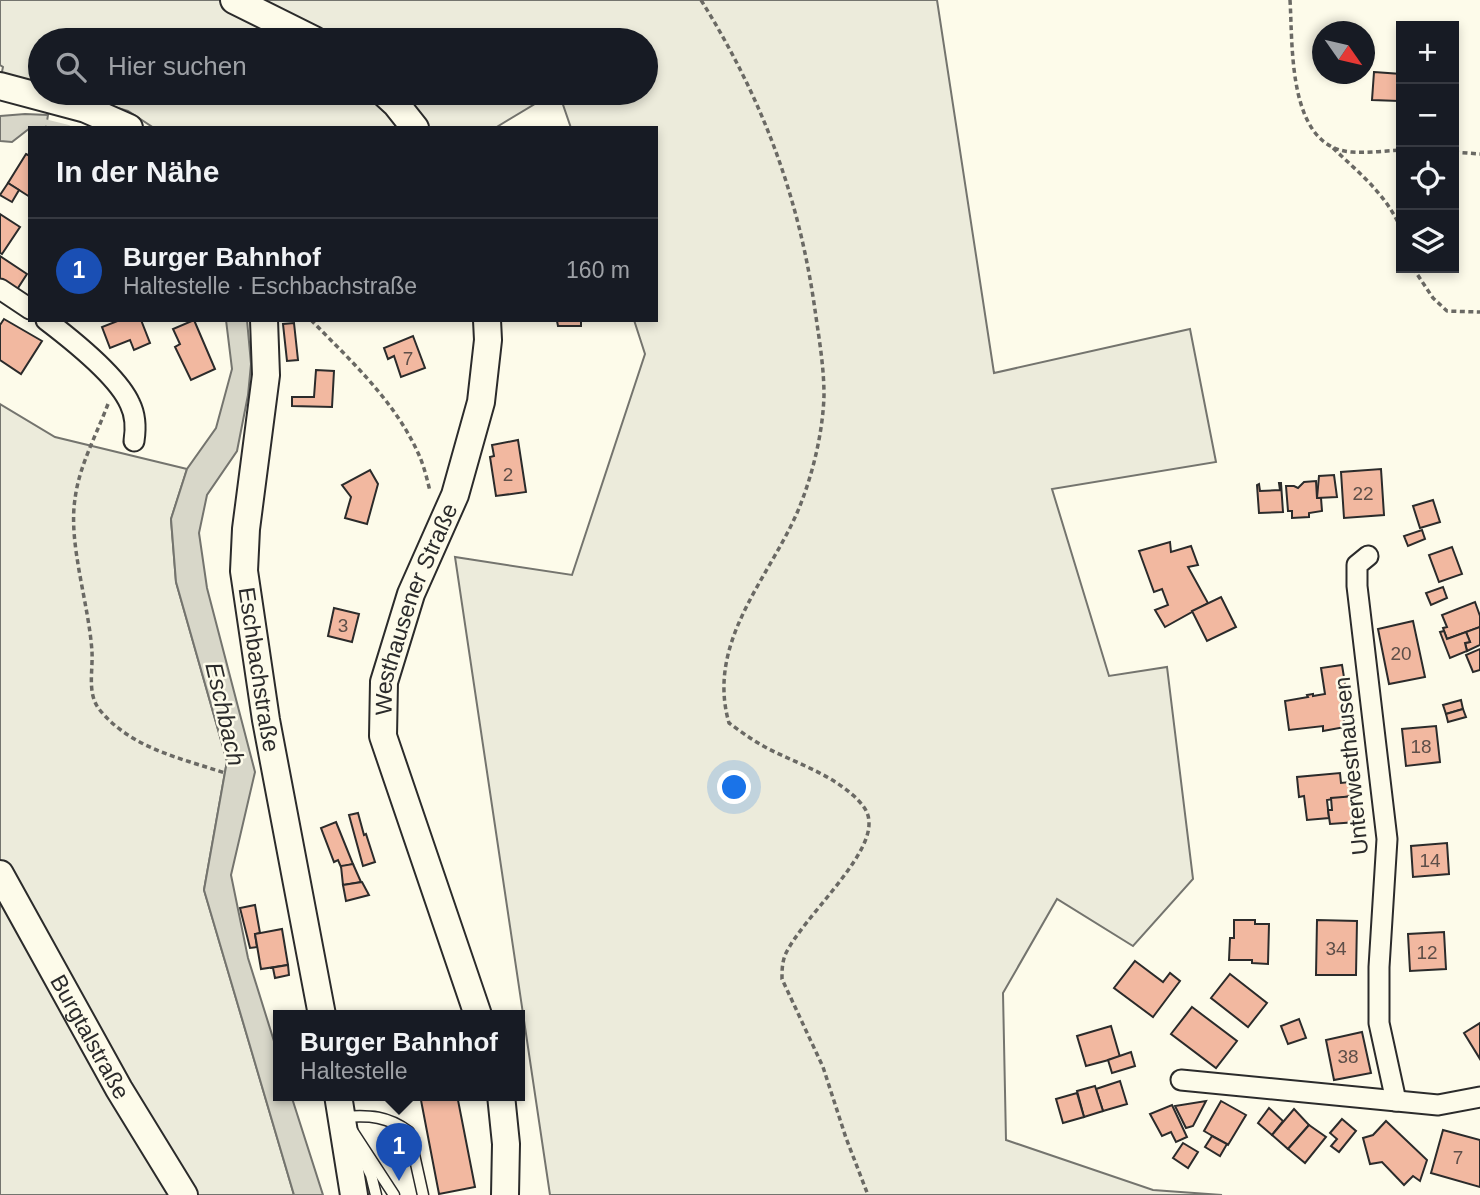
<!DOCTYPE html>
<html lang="de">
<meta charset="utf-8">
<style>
body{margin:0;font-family:Arial,sans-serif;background:#20242c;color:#f1f3f6}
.controls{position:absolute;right:21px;top:21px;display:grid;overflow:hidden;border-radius:0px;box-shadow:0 4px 10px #0003}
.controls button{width:63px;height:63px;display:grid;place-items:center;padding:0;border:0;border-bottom:2px solid #363941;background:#171b24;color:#f1f3f6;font:35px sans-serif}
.compass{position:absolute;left:1312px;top:21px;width:63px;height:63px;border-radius:50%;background:#171b24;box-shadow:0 4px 10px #0003;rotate:124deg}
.you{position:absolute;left:735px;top:788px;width:24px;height:24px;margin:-18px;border:5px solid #fff;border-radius:50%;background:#1a73e8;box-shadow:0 0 0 10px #1a73e833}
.badge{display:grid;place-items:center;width:46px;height:46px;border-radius:50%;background:#0f766e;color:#fff;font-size:23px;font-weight:700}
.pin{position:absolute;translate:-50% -58px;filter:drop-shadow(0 2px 4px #0008)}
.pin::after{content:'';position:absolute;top:37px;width:24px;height:21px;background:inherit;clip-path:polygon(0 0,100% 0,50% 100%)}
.popup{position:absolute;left:273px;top:1010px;width:252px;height:91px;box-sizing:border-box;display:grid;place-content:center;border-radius:0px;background:#171b24;filter:drop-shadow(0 2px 5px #0005);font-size:23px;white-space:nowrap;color:#9ea1a6}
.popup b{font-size:26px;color:#f1f3f6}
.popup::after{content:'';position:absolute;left:50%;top:100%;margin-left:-14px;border:14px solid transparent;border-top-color:#171b24}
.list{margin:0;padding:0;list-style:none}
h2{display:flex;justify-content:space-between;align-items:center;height:91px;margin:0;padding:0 28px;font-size:30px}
h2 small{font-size:23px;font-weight:400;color:#9ea1a6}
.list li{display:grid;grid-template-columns:46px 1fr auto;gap:21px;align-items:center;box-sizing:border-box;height:105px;padding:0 28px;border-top:2px solid #363941}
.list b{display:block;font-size:26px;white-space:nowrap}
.list p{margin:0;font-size:23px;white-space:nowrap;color:#9ea1a6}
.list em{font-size:23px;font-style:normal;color:#9ea1a6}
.icon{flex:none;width:38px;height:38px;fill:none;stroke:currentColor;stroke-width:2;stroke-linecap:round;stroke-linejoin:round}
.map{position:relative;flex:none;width:1480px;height:1195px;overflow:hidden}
.search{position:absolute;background:#171b24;box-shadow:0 4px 10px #0003;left:28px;top:28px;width:630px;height:77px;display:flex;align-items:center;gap:18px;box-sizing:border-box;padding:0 24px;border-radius:38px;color:#9ea1a6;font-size:26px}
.panel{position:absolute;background:#171b24;box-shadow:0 4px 10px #0003;left:28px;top:126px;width:630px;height:196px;border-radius:0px}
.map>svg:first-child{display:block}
</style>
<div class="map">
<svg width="1480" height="1195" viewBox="0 0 1480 1195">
<rect width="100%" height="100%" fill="#fdfbea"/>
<g fill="#ecebdb" stroke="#74746e" stroke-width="2">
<polygon points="0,0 937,0 994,373 1190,329 1216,462 1052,489 1109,676 1167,667 1193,879 1133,946 1057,899 1003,993 1006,1140 1153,1190 1222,1195 550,1195 455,557 572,575 645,354 634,320 656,320 656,128 571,128 559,93 646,93 646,40 40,40 40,86 1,76 3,67 0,65"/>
<polygon points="66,93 553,93 495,128 154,128 128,111"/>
<polygon points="0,404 55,437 187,469 171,519 176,582 227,761 204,890 294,1195 0,1195"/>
</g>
<g fill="#d8d7c9" stroke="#74746e" stroke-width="2">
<polygon points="25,114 48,115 46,128 30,128 12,142 0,141 0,116"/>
<polygon points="226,320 247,320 251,364 248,395 237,451 207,495 199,533 207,588 255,772 231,875 248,958 278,1054 278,1095 291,1095 323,1195 294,1195 204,890 227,761 176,582 171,519 187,469 216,428 232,369"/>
</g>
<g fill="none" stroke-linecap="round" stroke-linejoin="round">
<polyline stroke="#d8d7c9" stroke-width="6" points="40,121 68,128"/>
</g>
<g fill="#f2b8a0" stroke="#2b2b2b" stroke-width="2">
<polygon points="1374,72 1401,74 1399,101 1372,100"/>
<polygon points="26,154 30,156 30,197 8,183"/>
<polygon points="8,183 19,190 12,202 0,195"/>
<polygon points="0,214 20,227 2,254 0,253"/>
<polygon points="0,256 27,274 16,291 0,280"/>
<polygon points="4,319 42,341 21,374 0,360 0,325"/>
<polygon points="120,320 141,320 150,343 134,350 130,340 110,348 102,327"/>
<polygon points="194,320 215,369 191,380 175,347 180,344 173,329"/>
<polygon points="546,320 581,320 581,326 558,326 557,321"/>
<polygon points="294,323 298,360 287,361 283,324"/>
<polygon points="413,336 425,368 401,377 394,356 388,359 384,348"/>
<polygon points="316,370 334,371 332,407 292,406 292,397 314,397"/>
<polygon points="518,440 526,492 496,496 490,457 494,456 492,445"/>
<polygon points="1381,469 1384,515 1344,518 1341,472"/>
<polygon points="370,470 378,484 367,524 345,518 351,497 342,485"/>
<polygon points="1334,475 1337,497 1317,498 1319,476"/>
<polygon points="1316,481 1317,498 1321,498 1322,511 1309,513 1309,517 1292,518 1292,511 1288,511 1286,486 1294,486 1298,488 1304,482"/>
<polygon points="1279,483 1281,483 1283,512 1259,513 1257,485 1259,484 1260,491 1280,490"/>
<polygon points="1433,500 1440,522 1420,528 1413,506"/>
<polygon points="1422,530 1425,539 1408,546 1404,536"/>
<polygon points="1170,542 1171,552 1191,546 1198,565 1188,567 1208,603 1165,627 1155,610 1168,605 1162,589 1154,592 1139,551"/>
<polygon points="1452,547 1462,574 1439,582 1429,555"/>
<polygon points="1443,587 1447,598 1431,605 1426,593"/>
<polygon points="1221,597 1236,627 1207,641 1192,611"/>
<polygon points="1475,602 1480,616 1480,627 1447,639 1443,628 1447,627 1442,615"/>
<polygon points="334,608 359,614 352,642 328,636"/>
<polygon points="1413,621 1425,677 1389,684 1378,629"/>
<polygon points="1480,627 1480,645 1467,651 1465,643 1470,642 1466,632"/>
<polygon points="1444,631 1447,639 1466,632 1470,642 1465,643 1467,651 1450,658 1440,632"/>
<polygon points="1480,649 1480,670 1473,672 1466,655"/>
<polygon points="1342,665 1350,714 1343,715 1345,727 1323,731 1323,726 1289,730 1285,701 1308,697 1307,695 1313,694 1313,696 1325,694 1321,668"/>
<polygon points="1461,700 1463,709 1446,714 1443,705"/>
<polygon points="1463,709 1466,717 1448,722 1446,714"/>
<polygon points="1436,726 1440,762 1406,766 1402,729"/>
<polygon points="1340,773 1341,783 1350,782 1351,796 1327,800 1329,818 1307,820 1304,796 1299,797 1297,777"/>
<polygon points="1355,796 1357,822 1330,824 1328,810 1332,810 1331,798"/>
<polygon points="358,813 364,835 366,834 375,862 363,866 349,815"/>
<polygon points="336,822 353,864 341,867 338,860 334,862 321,828"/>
<polygon points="1447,843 1449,874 1413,877 1411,846"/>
<polygon points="353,864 361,882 343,885 341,866"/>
<polygon points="362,882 369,895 346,901 343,885"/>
<polygon points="255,905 260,933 255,934 257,947 250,948 240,908"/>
<polygon points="1234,920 1255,920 1255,924 1269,924 1268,964 1252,963 1252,960 1229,960 1230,938 1234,938"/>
<polygon points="1317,920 1357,921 1356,975 1316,975"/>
<polygon points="282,929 288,965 261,969 255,934"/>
<polygon points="1444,932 1446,969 1410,971 1408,934"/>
<polygon points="1135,961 1163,982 1170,973 1180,981 1153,1017 1114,988"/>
<polygon points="288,965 289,975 275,978 273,968 270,968"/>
<polygon points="1230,974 1267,1003 1248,1027 1211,998"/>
<polygon points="1192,1007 1237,1041 1216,1068 1171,1034"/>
<polygon points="1299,1019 1306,1038 1288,1044 1281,1026"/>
<polygon points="1480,1023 1480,1059 1464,1033"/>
<polygon points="1111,1026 1120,1057 1086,1066 1077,1036"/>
<polygon points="1362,1032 1371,1073 1334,1080 1326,1040"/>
<polygon points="1131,1052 1135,1066 1112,1073 1108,1060"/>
<polygon points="1120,1081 1127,1104 1103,1111 1096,1089"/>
<polygon points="1095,1086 1103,1111 1084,1117 1077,1091"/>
<polygon points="1077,1093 1084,1117 1063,1123 1056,1099"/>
<polygon points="420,1095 457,1095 475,1187 439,1194"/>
<polygon points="1206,1101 1193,1126 1186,1128 1175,1106"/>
<polygon points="1221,1101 1246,1115 1228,1145 1204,1131"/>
<polygon points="1172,1105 1187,1137 1176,1142 1171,1132 1162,1136 1150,1114"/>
<polygon points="1269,1108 1283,1121 1272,1135 1258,1123"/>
<polygon points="1294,1109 1309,1125 1288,1149 1272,1135"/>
<polygon points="1342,1119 1356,1131 1339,1152 1331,1146 1337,1139 1330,1133"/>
<polygon points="1386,1121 1427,1160 1420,1181 1413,1176 1404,1185 1382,1162 1370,1164 1363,1138 1373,1135"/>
<polygon points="1309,1125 1326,1137 1305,1163 1288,1149"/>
<polygon points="1443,1130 1480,1140 1480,1187 1431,1173"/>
<polygon points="1212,1136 1227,1144 1220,1156 1205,1147"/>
<polygon points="1183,1143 1198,1152 1188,1168 1173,1158"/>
</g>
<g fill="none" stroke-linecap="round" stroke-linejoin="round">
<g stroke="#2b2b2b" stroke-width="13">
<g id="lane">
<path d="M 344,1117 C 369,1115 388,1116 409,1132 L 423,1195"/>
<polyline points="351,1129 394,1195"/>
<polyline points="356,1144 371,1175 376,1195"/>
</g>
</g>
<g stroke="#2b2b2b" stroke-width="23">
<g id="street">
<polyline points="0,289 30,309"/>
<path d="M 46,320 C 71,339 118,376 130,404 C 136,416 136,428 134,441"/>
<polyline points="1368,556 1357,565 1357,586 1387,839 1379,967 1379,1023 1396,1101"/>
<polyline points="1181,1080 1438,1105 1480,1097"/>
</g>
</g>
<g stroke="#2b2b2b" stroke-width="30">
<g id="secondary">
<polyline points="234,0 314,40"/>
<polyline points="0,86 86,109 129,128"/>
<polyline points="384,93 396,104 415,128"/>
<path id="s1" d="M 264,320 L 266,375 L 246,529 L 244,571 L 266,720 L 322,1015"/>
<path id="s2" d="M 0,874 L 119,1089 L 184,1195"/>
<path id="s3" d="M 478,1015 L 383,736 L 384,682 L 411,594 L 455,495 L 481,402 L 488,340 L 487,320"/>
<polyline points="338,1095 354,1195"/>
<polyline points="501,1095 506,1144 505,1195"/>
</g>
</g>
<g stroke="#6a6964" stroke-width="3.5" stroke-dasharray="5 3.5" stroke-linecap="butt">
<path d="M 701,0 C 762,98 799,196 815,310 C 819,338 824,367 824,395 C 823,433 812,478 797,513 C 767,581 706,643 729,723 C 740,731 752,740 765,747 C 795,763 827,772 854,796 C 862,804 869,811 869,823 C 870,859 804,917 786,953 C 782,962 782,970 782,979 L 823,1067 L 846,1138 L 868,1195"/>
<path d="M 1290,0 C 1293,46 1287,148 1352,152 C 1368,153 1385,151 1401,150"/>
<path d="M 1333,148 C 1359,173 1387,195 1401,229"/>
<polyline points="1454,152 1480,154"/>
<polyline points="1413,268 1433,298 1447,311 1480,312"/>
<path d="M 311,320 C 351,361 395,401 419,455 C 424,466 427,479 430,491"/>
<path d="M 108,404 C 96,436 79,466 75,499 C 68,544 89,604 92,652 C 93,671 87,693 99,709 C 130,748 180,758 225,773"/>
</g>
<use href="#lane" stroke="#fdfbea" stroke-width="10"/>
<use href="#street" stroke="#fdfbea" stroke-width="19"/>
<use href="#secondary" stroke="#fdfbea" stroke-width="26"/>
</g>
<g text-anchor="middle" stroke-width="5" stroke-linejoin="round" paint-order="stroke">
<g font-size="19" fill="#5d4e48">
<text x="408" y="365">7</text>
<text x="508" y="481">2</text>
<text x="1363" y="500">22</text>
<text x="343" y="632">3</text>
<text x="1401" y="660">20</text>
<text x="1421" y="753">18</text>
<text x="1430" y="867">14</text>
<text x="1336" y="955">34</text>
<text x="1427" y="959">12</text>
<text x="1348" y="1063">38</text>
<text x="1458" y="1164">7</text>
</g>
<g font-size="23" fill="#2b2b2b" stroke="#fdfbea">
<text dy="8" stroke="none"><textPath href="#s3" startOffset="427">Westhausener Straße</textPath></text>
<text dy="8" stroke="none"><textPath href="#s1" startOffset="352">Eschbachstraße</textPath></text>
<text transform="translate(1351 766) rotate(-96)" y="8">Unterwesthausen</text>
<text dy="8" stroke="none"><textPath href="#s2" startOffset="186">Burgtalstraße</textPath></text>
</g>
<g font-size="24" font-style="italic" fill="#2b2b2b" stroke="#fdfbea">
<text transform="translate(225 714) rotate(77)" y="8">Eschbach</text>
</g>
</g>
</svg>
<div class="controls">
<button>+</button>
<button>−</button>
<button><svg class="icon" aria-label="locate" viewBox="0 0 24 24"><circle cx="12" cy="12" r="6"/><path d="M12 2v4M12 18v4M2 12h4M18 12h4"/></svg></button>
<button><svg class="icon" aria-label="layers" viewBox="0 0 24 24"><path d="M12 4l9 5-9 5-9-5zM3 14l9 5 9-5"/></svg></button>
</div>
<svg class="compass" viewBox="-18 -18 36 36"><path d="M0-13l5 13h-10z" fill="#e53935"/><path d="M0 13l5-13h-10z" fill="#9ea1a6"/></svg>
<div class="you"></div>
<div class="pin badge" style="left:399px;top:1181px;background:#1a4fb4">1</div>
<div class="popup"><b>Burger Bahnhof</b>Haltestelle</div>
<div class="search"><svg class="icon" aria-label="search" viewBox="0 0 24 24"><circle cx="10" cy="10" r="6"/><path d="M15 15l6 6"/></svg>Hier suchen</div>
<section class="panel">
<h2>In der Nähe<small></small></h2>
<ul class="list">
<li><span class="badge" style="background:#1a4fb4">1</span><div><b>Burger Bahnhof</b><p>Haltestelle · Eschbachstraße</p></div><em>160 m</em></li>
</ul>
</section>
</div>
